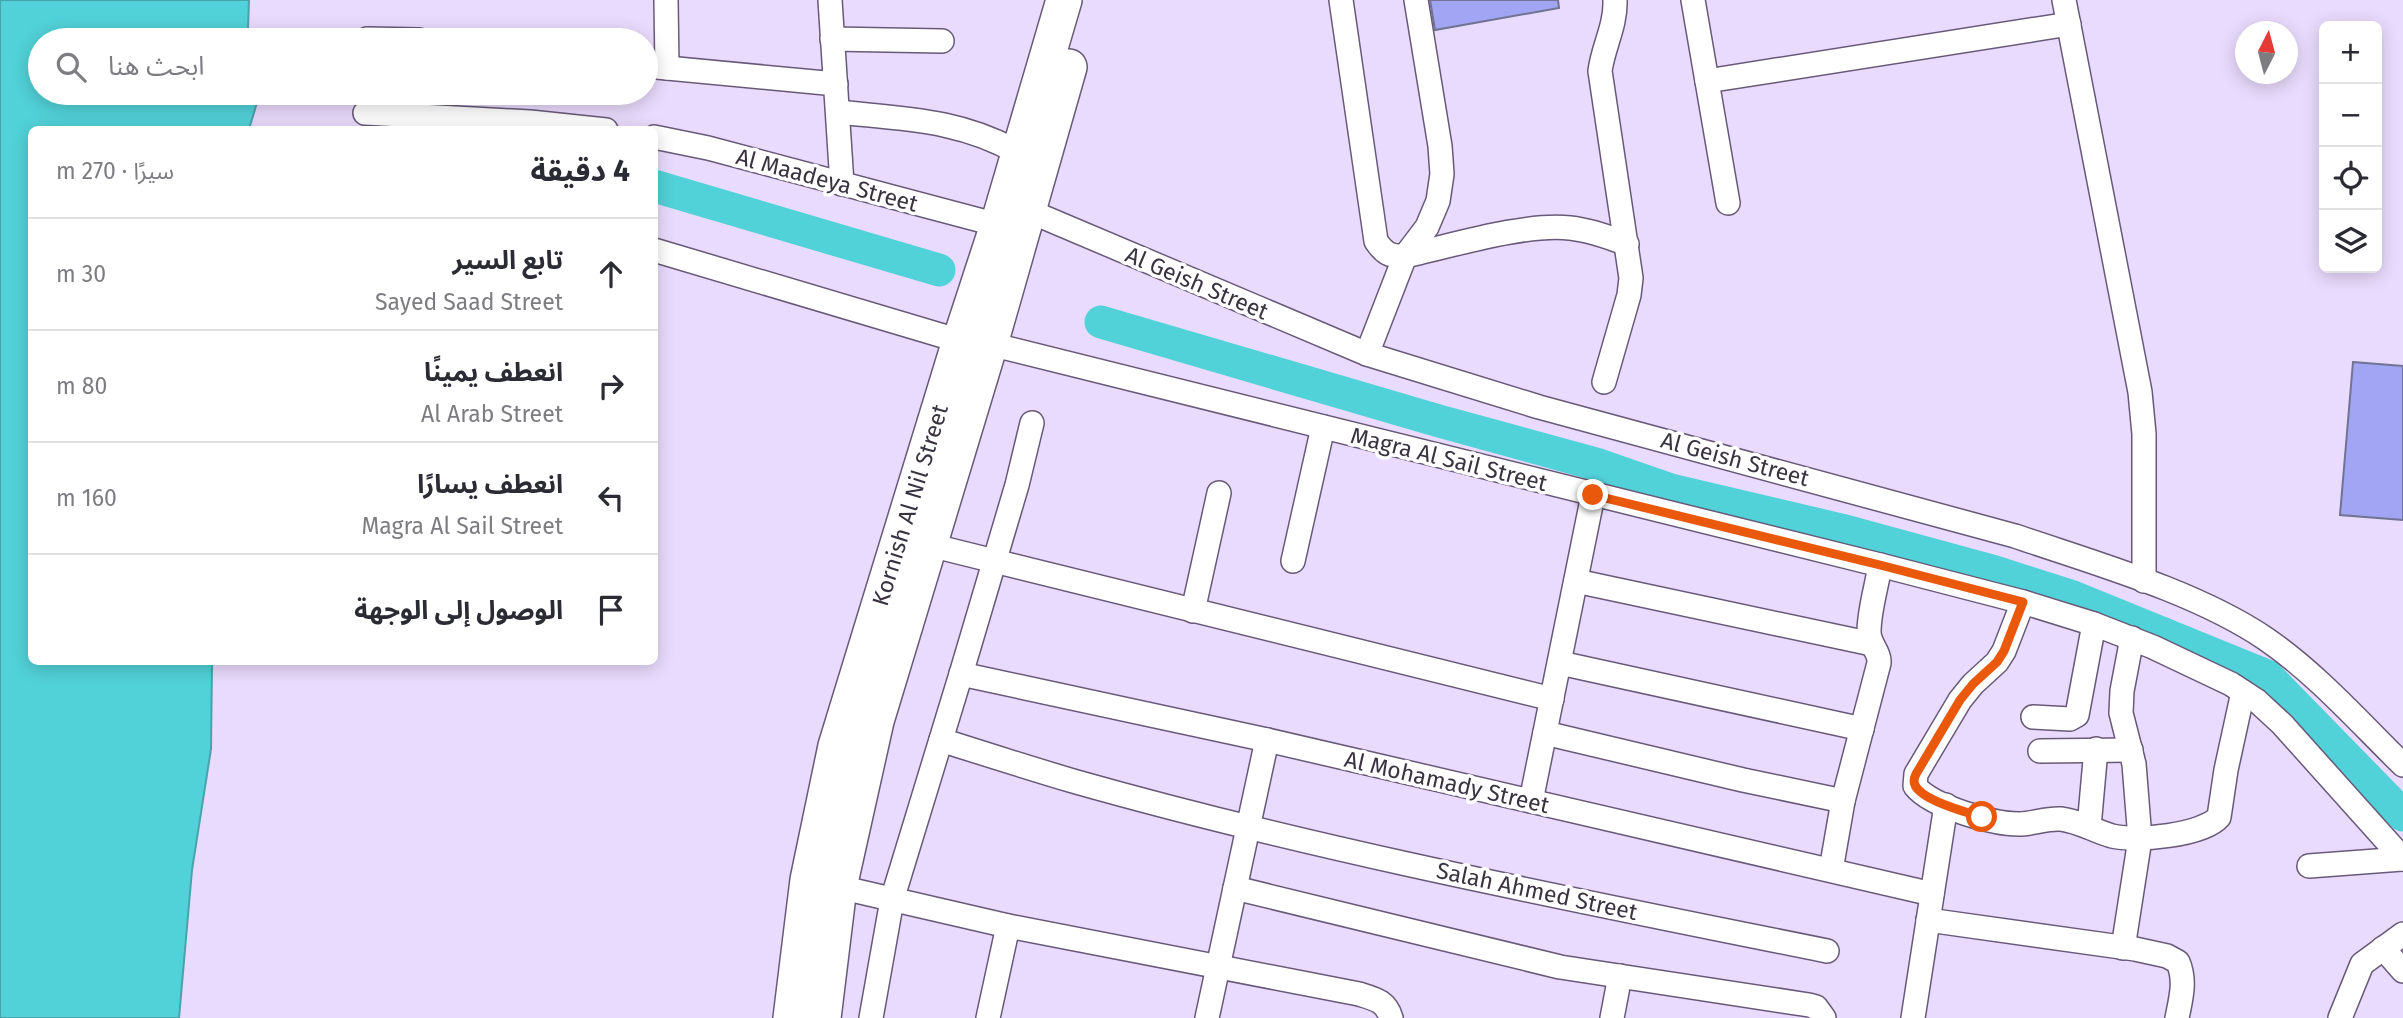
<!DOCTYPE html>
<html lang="ar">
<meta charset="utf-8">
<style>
body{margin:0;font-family:"Fira Sans","Noto Sans Arabic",sans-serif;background:#f7f7f7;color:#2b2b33;direction:rtl}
.controls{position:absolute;right:21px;top:21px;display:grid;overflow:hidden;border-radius:10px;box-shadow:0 4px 18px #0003}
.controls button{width:63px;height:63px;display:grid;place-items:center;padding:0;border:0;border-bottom:2px solid #e1e1e2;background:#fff;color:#2b2b33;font:35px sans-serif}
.compass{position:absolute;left:2235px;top:21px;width:63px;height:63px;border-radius:50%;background:#fff;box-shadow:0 4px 18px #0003;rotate:6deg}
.stop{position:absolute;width:21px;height:21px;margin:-16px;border:5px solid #ea580c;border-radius:50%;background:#fff}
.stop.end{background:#ea580c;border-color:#fff;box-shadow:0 2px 7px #0008}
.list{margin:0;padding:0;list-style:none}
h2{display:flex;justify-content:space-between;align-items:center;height:91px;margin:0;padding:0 28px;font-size:30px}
h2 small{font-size:23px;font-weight:400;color:#7c7c81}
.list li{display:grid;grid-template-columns:46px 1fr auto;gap:21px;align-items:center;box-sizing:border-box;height:112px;padding:0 28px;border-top:2px solid #e1e1e2}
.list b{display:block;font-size:26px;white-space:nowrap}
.list p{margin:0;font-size:23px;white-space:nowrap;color:#7c7c81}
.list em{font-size:23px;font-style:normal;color:#7c7c81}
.icon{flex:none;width:38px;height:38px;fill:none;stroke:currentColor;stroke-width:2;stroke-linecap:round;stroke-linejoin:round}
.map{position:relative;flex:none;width:2403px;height:1018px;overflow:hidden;direction:ltr}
.search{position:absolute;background:#fff;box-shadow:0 4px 18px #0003;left:28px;top:28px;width:630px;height:77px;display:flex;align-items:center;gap:18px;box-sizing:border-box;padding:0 24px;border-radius:38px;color:#7c7c81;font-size:26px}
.panel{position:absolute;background:#fff;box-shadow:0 4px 18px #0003;left:28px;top:126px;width:630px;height:539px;border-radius:10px;direction:rtl}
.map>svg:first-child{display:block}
</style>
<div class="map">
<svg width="2403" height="1018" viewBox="0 0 2403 1018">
<rect width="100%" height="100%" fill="#e9dbfd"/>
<polygon fill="#51d2d8" stroke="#4aa2aa" stroke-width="2" points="0,0 249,0 248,29 267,40 40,40 40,93 260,93 249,129 32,130 32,662 212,662 211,749 192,870 179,1018 0,1018"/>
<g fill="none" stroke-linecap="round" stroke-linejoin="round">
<g stroke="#51d2d8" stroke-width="33">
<polyline points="654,186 939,270"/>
<polyline points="1101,322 1439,421 1599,465 1671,490 1841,530 1995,572 2073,597 2267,676 2403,815"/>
</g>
</g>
<g fill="#a2a5f4" stroke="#707392" stroke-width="2">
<polygon points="1430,0 1558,0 1559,8 1435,30"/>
<polygon points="2353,362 2403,366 2403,520 2340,515"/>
</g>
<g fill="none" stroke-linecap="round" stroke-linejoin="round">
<g stroke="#675a78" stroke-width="26">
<g id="minor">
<polyline points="666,0 667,68"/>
<polyline points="830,0 842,184"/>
<path d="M 1341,0 L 1376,241 C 1384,253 1390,257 1405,256 C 1451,246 1524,223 1570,228 C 1590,230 1609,237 1627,244"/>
<polyline points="1693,0 1728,203"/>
<polyline points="2064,0 2140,392 2144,434 2144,581"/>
<polyline points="367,39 419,40"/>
<polyline points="832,39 942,41"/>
<polyline points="646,66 836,84"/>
<polyline points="1707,81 2069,24"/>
<path d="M 838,112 C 904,119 959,119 1019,153"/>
<polyline points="365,113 530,122 606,130"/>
<polyline points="654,137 708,148 998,225"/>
<path d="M 1029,211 L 1367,354 L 1539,407 L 2015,536 C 2094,563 2197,592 2266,639 C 2317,674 2359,722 2403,765"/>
<polyline points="654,250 960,341"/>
<polyline points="990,344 1880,565 2023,602 2094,624 2153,647 2231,684 2257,701 2282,724 2403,859"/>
<polyline points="1367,354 1405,256 1427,227 1438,201 1442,174 1440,146 1416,0"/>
<path d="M 1604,382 L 1629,295 L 1631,278 L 1600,71 C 1603,47 1616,26 1615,0"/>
<polyline points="930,545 1552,699"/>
<polyline points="1293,561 1323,427"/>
<polyline points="1576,581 1872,644"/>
<path d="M 2023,602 L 2004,651 L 1997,662 L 1973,684 L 1960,700 L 1916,774 L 1915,786 C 1932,807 1993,824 2019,824 C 2033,824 2046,818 2061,819 C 2079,821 2094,831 2112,836 C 2136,842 2203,835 2219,817 L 2226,770 L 2243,692"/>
<polyline points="1193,611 1219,493"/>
<polyline points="1560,663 1862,729"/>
<polyline points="961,674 1267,740 1932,894"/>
<polyline points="2033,717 2070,719 2077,715 2094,624"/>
<path d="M 1545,733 L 1743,780 L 1843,801 L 1879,663 C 1880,652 1869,644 1869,632 C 1869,610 1877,586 1880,565"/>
<path d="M 941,740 C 985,754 1029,768 1073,781 C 1320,851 1575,900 1827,951"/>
<polyline points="2040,751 2131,750"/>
<polyline points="1531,801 1593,495"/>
<polyline points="2089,827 2096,749"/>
<polyline points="2309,866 2403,859"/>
<polyline points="1831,870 1843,801"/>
<path d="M 839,887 L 1008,926 L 1359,994 C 1375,999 1386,1001 1391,1018"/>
<polyline points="1235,888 1560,967 1809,1005 1816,1007 1824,1018"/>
<path d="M 1928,920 L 2135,949 L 2167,956 L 2178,962 C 2186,981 2181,998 2177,1018"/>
<polyline points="2123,948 2140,839 2134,764 2121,713 2122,691 2132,638"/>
<polyline points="2383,948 2403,971"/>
<polyline points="871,1018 892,900 961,674 1017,485 1032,423"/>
<polyline points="988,1018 1008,926"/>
<polyline points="1207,1018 1267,740"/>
<polyline points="1612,1018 1620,976"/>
<polyline points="1913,1018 1946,805"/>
<polyline points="2340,1018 2362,964 2403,934"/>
</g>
</g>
<g stroke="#675a78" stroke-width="38">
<g id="highway">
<polyline points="791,1018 808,880 836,746 960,341 998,225 1064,0"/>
<polyline points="823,1018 839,887 876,721 990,344 1069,67"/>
</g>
</g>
<use href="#minor" stroke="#fff" stroke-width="23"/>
<use href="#highway" stroke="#fff" stroke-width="35"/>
</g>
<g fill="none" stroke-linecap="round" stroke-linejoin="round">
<path stroke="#ea580c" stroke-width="9" d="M 1593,495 L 1880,565 L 2023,602 L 2004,651 L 1997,662 L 1973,684 L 1960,700 L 1916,774 C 1914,778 1913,781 1915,785 C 1921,800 1968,813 1982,817"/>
</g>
<g text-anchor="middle" stroke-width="7" stroke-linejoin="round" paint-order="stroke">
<g font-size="23" fill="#393340" stroke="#fff">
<text transform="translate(827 180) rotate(15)" y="8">Al Maadeya Street</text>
<text transform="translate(1197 283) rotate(23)" y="8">Al Geish Street</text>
<text transform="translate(1449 459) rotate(14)" y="8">Magra Al Sail Street</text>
<text transform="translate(1735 459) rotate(15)" y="8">Al Geish Street</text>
<text transform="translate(910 505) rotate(-73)" y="8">Kornish Al Nil Street</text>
<text transform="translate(1447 782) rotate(13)" y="8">Al Mohamady Street</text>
<text transform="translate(1537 891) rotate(12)" y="8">Salah Ahmed Street</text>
</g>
</g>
</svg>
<div class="controls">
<button>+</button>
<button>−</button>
<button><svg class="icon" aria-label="locate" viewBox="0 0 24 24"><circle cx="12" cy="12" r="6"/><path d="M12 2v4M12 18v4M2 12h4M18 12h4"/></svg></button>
<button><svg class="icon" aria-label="layers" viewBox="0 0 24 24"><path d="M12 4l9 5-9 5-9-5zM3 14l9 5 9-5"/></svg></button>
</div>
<svg class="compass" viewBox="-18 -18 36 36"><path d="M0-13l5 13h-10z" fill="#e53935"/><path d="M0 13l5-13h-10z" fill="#7c7c81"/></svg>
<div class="stop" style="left:1982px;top:817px"></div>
<div class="stop end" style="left:1593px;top:495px"></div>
<div class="search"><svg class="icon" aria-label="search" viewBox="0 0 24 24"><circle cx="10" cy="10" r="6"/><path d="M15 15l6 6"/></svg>ابحث هنا</div>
<section class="panel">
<h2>4 دقيقة<small>سيرًا · 270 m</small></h2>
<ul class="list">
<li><svg class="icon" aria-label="ahead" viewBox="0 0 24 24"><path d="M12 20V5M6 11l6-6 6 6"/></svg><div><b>تابع السير</b><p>Sayed Saad Street</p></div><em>30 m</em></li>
<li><svg class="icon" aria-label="right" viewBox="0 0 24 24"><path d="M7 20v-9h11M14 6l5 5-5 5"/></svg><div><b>انعطف يمينًا</b><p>Al Arab Street</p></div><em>80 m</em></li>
<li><svg class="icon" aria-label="left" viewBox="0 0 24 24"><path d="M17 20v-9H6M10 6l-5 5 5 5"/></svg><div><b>انعطف يسارًا</b><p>Magra Al Sail Street</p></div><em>160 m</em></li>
<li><svg class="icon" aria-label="arrive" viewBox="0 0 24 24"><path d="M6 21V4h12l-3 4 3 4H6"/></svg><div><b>الوصول إلى الوجهة</b></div></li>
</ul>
</section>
</div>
